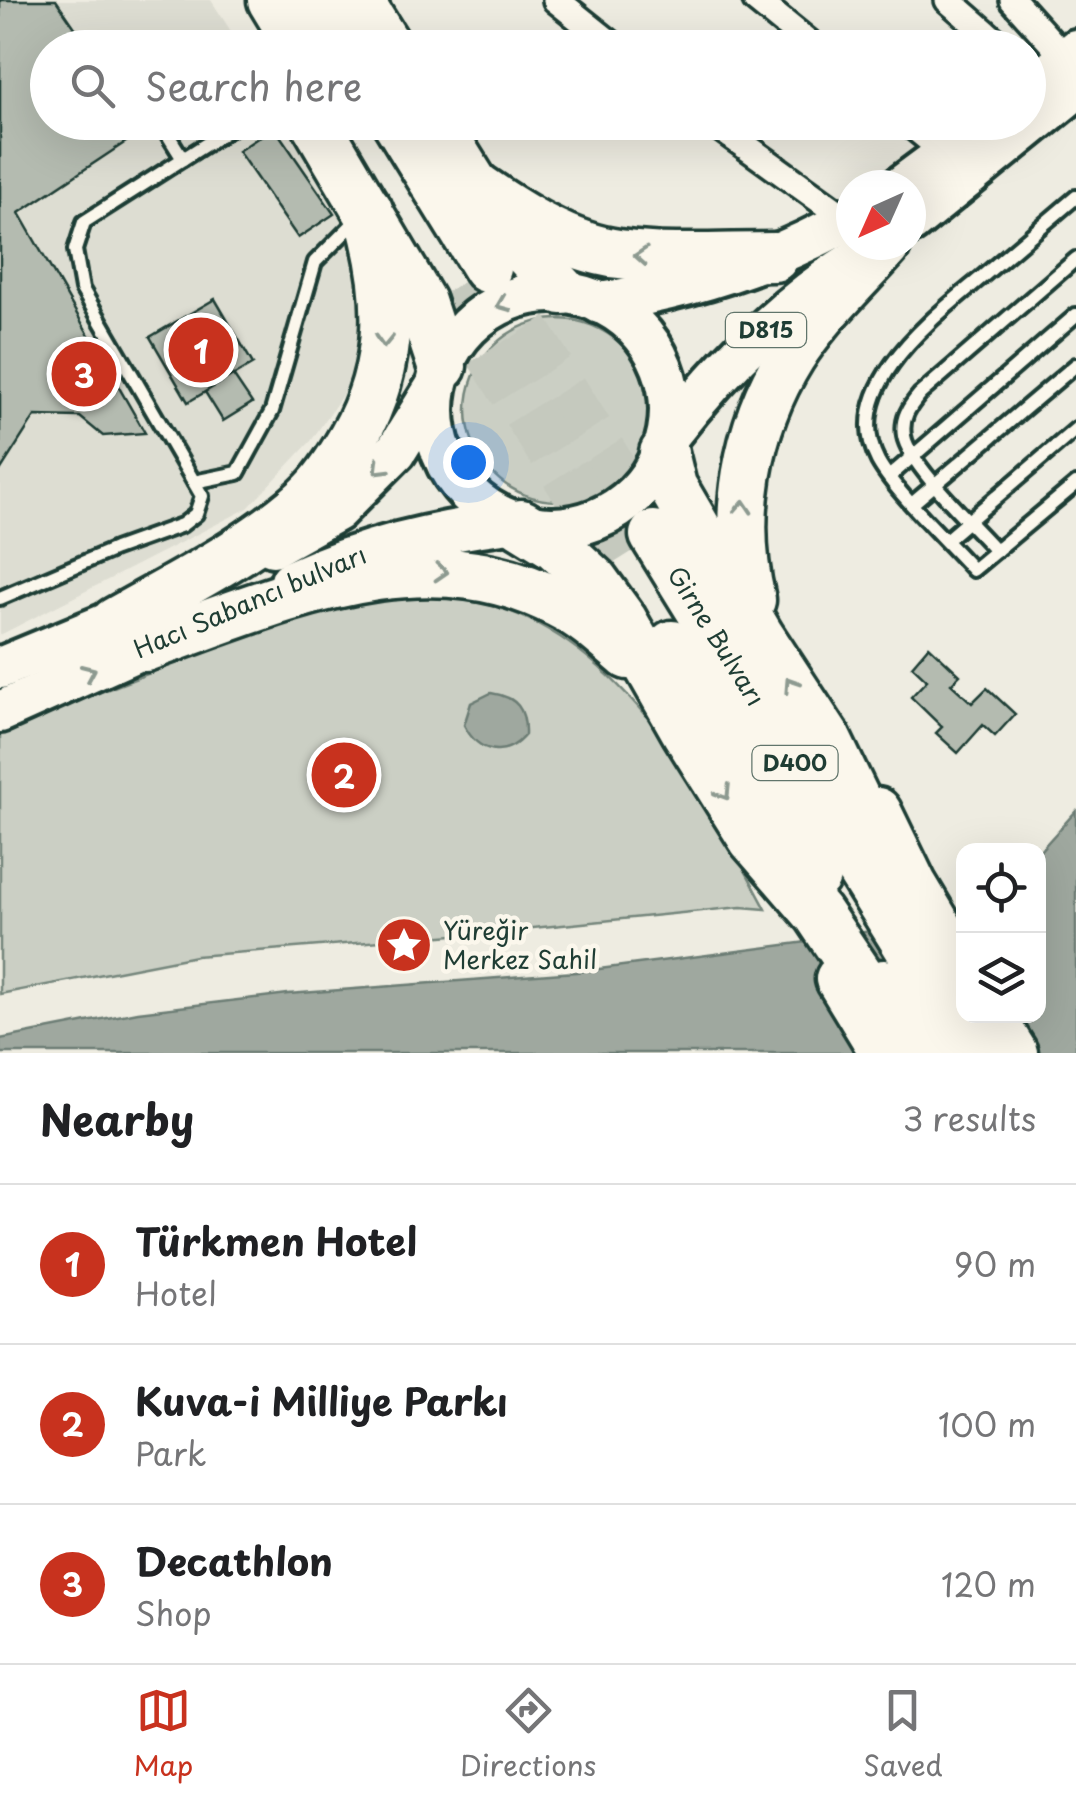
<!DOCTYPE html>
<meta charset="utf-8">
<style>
body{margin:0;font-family:"Playpen Sans",sans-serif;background:#f2f2f2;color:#202124}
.controls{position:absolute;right:30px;bottom:30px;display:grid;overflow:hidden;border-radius:20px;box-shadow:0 10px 40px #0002}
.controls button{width:90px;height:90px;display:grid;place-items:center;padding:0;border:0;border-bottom:2px solid #e0e0e0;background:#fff;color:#202124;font:50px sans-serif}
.compass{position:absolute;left:836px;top:170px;width:90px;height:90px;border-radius:50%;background:#fff;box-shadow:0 10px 40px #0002;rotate:225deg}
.you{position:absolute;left:468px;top:462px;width:35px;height:35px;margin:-25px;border:8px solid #fff;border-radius:50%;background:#1a73e8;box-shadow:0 0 0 15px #1a73e833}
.badge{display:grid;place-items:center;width:65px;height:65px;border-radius:50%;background:#c8321e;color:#fff;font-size:32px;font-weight:700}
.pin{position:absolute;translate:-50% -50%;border:5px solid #fff;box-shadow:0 2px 10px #0006}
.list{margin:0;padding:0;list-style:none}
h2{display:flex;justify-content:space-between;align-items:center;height:130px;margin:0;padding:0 40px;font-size:42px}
h2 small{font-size:32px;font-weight:400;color:#757577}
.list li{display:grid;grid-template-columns:65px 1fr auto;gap:30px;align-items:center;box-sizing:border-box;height:160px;padding:0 40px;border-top:2px solid #e0e0e0}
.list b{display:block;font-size:38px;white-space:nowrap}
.list p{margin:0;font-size:32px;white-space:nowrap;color:#757577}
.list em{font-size:32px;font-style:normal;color:#757577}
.icon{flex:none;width:55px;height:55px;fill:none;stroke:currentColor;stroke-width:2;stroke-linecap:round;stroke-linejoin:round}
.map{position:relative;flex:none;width:1076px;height:1053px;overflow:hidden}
.search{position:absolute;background:#fff;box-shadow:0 10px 40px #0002;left:30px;right:30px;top:30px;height:110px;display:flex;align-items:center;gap:25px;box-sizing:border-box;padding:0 35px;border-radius:55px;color:#757577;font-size:38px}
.sheet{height:610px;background:#fff}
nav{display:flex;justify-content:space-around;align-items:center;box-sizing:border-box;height:140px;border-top:2px solid #e0e0e0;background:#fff;font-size:28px;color:#757577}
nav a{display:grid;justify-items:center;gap:5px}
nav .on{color:#c8321e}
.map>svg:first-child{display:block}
</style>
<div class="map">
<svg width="1076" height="1053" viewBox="0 0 1076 1053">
<rect width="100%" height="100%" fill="#eeece1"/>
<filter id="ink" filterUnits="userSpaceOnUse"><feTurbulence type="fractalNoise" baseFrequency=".01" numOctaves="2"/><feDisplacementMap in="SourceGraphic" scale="20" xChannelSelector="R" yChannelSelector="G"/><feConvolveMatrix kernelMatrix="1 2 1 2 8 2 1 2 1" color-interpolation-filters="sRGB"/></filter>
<g filter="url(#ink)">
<polygon fill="#ddddd2" points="0,0 211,0 241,47 48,48 48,122 287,123 361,241 366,315 349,385 311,441 248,508 0,635"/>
<g fill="#cbcfc4" stroke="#75867c" stroke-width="2.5">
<circle cx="558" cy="410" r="91"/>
<path d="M 421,595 C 445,599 474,599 497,607 C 627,647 706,797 766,909 L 741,907 L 503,931 L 196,956 L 0,994 L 0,731 L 328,604 Z"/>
</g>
<g fill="#9fa89f" stroke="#6c7d74" stroke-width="2.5">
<path d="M 491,693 C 517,697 526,709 525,735 C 505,759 478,753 464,725 L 471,703 Z"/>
<polygon points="1076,811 1076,1053 0,1053 0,1039 138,1012 288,994 576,972 807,942 939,919 963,908 964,1016 1038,1016 1039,852"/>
</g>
<g fill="#b4bbb0" stroke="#1f3d34" stroke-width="2.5">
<polygon points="0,0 56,0 89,48 48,48 48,122 143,122 147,128 19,213 145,433 103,436 80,417 35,416 0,471"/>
<polygon points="274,127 334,214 298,238 238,151"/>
<polygon points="215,299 253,364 188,402 150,337"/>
<polygon points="233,375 252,403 223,421 205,392"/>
<polygon points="929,646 960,675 951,684 972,703 987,688 1015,714 995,736 983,725 958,753 936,733 942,727 911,697 927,680 912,666"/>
</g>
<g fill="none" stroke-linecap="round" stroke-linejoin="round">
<g stroke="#c5c9be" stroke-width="48" stroke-dasharray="48 24" stroke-linecap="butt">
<polyline points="487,268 654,535"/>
<polyline points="450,290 619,560"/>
</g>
<g stroke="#1f3d34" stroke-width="20">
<g id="lane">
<polyline points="160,122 183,159"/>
<path d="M 1076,197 C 1045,223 1014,250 983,276 C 936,316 839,387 878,461 C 895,492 947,541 973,570 L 1076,484"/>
<polyline points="890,476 1076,315"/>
<polyline points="194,482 238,473 272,411 315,262 359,218"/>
<polyline points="913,503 1076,365"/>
<polyline points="946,540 1076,429"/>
<path d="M 996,551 C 974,526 909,465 904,436 C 901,418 909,407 920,394 L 1076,259"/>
<polyline points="0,598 115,549 182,525 196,514 202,496 82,289 75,250 84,222 241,122"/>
</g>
</g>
<g stroke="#1f3d34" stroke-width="32">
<g id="street">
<polyline points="556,0 616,48"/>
<polyline points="756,0 815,48"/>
<polyline points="948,0 1003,48"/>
<polyline points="1013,0 1066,59"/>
<polyline points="712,122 848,220"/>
<polyline points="908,122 946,153"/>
</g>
</g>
<g stroke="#1f3d34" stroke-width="48">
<g id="primary">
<polyline points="1028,92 1076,50"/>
<polyline points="903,185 988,122"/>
<polyline points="911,223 1076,89"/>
<circle cx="552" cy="410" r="118"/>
<path d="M 600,303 C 690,289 772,263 851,218"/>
<path d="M 669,435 C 722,367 785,303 859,258"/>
<polyline points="273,546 336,511 396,451 435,388"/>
<path d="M 291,581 C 364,548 431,532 510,522"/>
<polyline points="0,668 145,608"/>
<polyline points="0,712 174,634"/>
</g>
</g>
<g stroke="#1f3d34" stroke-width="55">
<g id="highway">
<polyline points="272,0 301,48"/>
<polyline points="322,0 351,48"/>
<polyline points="358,0 388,48"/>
<polyline points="315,122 421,302 442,366"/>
<polyline points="397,122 487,268"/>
<polyline points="435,122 496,220 562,290"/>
<path d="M 474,185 C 516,214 568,248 619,254 C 670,261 723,257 774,257"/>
<polyline points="664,453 672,486 760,637 826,738 880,850"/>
<polyline points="521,524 555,545 594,581 623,621 686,732 753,839 818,914 873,996 901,1011"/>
<polyline points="654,535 974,1053"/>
<path d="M 751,600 C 731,518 746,428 791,356 C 816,316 854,281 886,245"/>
<path d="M 115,622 C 180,585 252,550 308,499 C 326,483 341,459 353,438 C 396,362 391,291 368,210"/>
<polyline points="672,645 816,876"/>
<path d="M 145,647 C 280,600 421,531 560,604 C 585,616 607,637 628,655"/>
<polyline points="877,812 912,884 964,971"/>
<polyline points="840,979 885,1053"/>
<polyline points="884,984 926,1053"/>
<polyline points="990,1016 1013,1053"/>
</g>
</g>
<use href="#lane" stroke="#fbf7ec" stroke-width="12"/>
<use href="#street" stroke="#fbf7ec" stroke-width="25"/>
<use href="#primary" stroke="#fbf7ec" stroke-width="40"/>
<use href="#highway" stroke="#fbf7ec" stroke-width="48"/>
</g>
<defs><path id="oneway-chevron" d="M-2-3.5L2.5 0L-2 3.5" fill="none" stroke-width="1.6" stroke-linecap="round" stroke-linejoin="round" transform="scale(2.5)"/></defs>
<g stroke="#8d9a90">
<use href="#oneway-chevron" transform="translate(641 256) rotate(-176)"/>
<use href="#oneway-chevron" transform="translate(503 304) rotate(158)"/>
<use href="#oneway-chevron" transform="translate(384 341) rotate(92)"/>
<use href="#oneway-chevron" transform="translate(380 468) rotate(135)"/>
<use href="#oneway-chevron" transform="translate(743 507) rotate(-86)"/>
<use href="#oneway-chevron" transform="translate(441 572) rotate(3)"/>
<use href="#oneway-chevron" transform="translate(89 672) rotate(-24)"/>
<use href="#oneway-chevron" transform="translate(791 684) rotate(-123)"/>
<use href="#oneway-chevron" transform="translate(724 793) rotate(58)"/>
</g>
</g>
<defs>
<g id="sight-disc" transform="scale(2.875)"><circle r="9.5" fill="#c8321e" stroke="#fbf7ec"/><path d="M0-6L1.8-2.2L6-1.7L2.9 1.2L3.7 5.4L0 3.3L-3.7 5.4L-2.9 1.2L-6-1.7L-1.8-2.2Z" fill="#fff"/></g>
</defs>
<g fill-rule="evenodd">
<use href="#sight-disc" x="404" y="945"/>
</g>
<g text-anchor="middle" stroke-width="9" stroke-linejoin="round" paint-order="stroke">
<g fill="#fbf7ec" stroke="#61756b" stroke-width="2.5">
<rect x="726" y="313" width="80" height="34" rx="8"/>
<rect x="752.5" y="746" width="85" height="34" rx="8"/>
</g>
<g font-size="22" font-weight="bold" fill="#1f3d34">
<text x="766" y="338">D815</text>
<text x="795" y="771">D400</text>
</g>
<g font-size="25" fill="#1f3d34" stroke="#fbf7ec">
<text transform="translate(250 602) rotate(-23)" y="9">Hacı Sabancı bulvarı</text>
<text transform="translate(716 636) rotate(58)" y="9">Girne Bulvarı</text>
</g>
<g font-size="25" fill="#1f3d34" stroke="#fbf7ec" text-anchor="start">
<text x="443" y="940">Yüreğir<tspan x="443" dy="29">Merkez Sahil</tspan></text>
</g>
</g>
</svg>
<div class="controls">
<button><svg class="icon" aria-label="locate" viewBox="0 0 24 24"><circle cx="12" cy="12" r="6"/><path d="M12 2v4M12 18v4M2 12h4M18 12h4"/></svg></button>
<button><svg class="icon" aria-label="layers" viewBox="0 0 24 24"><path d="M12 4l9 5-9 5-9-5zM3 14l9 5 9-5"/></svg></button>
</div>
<svg class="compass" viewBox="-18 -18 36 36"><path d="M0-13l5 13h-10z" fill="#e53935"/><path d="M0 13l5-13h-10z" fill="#757577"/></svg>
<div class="you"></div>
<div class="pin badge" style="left:201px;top:350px">1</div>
<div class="pin badge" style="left:344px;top:775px">2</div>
<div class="pin badge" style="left:84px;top:374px">3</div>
<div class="search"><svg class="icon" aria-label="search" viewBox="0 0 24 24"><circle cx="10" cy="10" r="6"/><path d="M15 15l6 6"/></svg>Search here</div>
</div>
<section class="sheet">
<h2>Nearby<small>3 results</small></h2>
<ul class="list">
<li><span class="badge">1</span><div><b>Türkmen Hotel</b><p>Hotel</p></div><em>90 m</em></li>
<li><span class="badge">2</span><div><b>Kuva-i Milliye Parkı</b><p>Park</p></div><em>100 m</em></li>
<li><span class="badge">3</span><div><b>Decathlon</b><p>Shop</p></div><em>120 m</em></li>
</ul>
</section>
<nav>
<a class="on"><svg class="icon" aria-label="map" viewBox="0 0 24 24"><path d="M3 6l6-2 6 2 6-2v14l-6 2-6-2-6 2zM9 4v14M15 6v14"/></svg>Map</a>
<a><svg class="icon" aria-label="directions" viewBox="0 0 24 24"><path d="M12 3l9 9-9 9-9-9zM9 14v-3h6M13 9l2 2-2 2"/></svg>Directions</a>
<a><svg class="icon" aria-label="saved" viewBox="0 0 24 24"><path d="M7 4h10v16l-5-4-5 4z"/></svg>Saved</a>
</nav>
